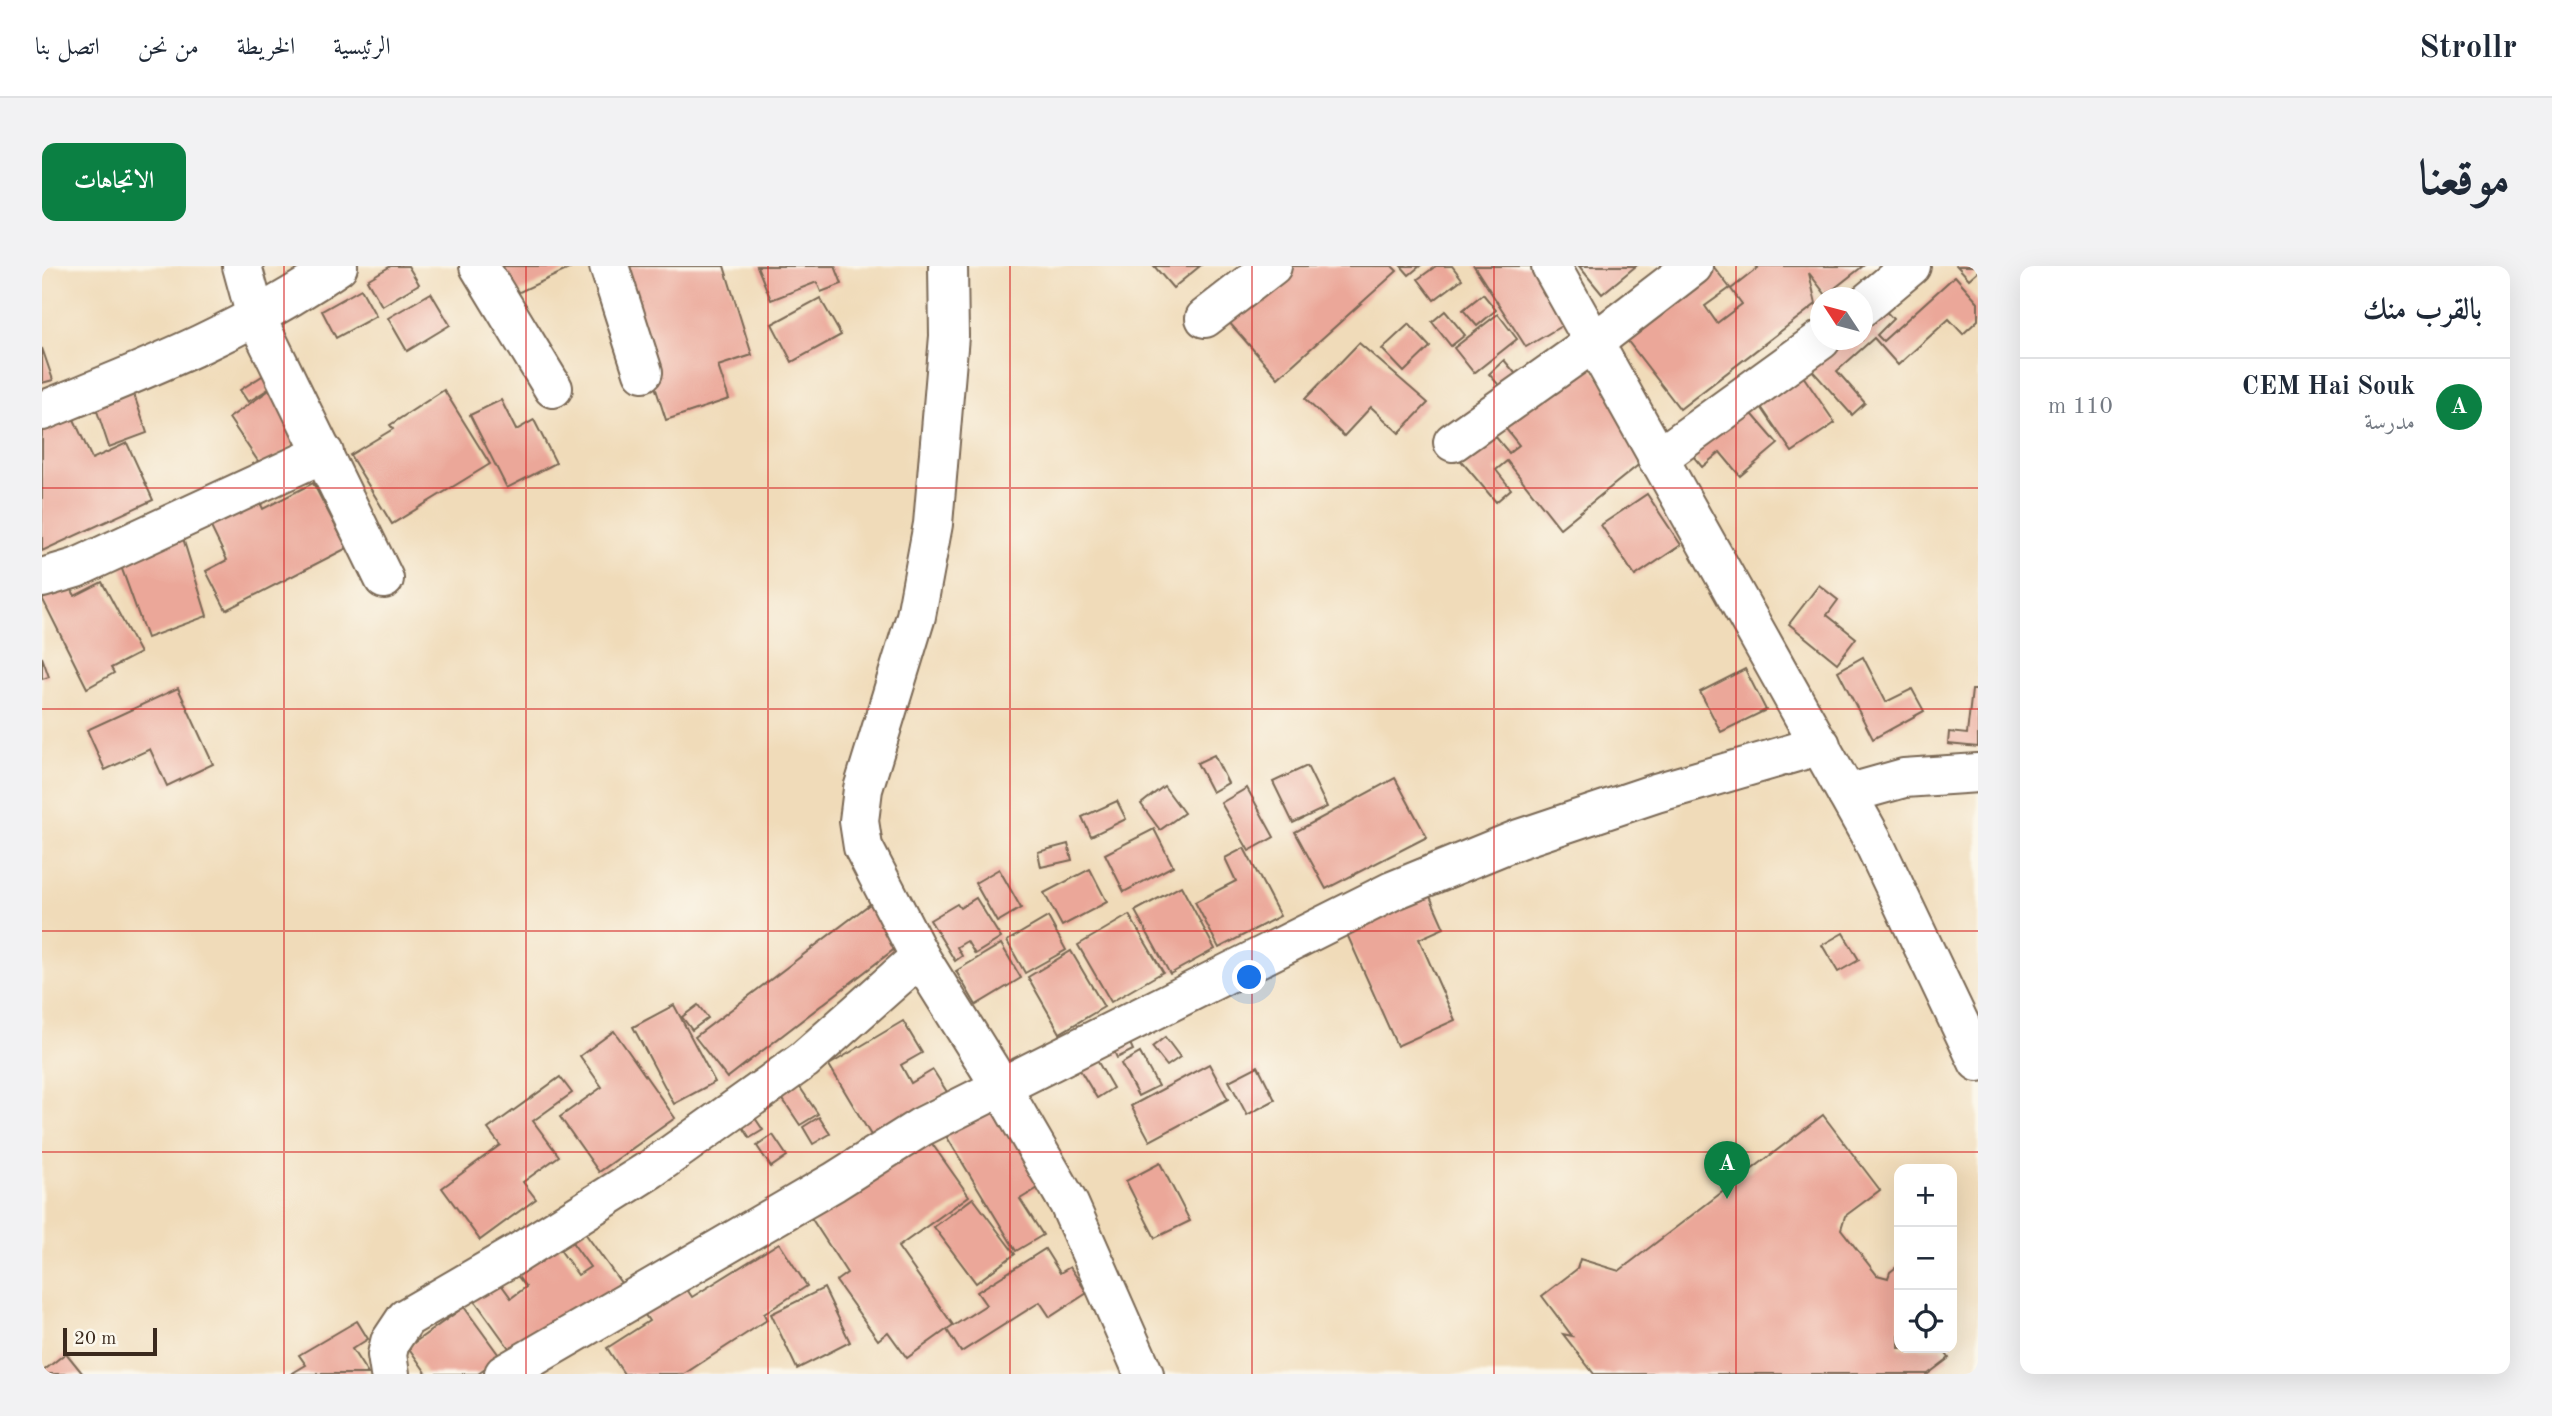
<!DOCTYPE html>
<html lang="ar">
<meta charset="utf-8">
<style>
body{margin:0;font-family:"Old Standard TT",Amiri,serif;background:#f2f2f3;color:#1f2937;direction:rtl}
.controls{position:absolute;right:21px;bottom:21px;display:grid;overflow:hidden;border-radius:14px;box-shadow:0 7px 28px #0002}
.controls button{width:63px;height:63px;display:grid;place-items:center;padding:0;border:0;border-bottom:2px solid #e0e1e3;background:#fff;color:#1f2937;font:35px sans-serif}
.compass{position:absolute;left:1768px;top:21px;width:63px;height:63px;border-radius:50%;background:#fff;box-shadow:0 7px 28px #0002;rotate:306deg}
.scale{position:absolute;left:21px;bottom:18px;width:94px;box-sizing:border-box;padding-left:7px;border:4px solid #3b2a1e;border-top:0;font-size:19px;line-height:24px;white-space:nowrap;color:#3b2a1e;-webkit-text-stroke:5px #fbf7ec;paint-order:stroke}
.you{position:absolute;left:1208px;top:712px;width:24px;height:24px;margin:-18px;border:5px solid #fff;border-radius:50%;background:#1a73e8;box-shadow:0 0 0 10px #1a73e833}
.badge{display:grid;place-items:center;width:46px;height:46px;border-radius:50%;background:#0b8043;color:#fff;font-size:23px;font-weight:700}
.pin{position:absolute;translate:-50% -58px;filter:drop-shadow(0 2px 4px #0008)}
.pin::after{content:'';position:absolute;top:37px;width:24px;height:21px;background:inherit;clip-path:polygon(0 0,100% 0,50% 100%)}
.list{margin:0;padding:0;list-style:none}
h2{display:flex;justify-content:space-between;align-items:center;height:91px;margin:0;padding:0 28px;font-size:30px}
h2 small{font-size:23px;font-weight:400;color:#747a83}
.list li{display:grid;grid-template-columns:46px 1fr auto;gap:21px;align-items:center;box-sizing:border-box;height:98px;padding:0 28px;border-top:2px solid #e0e1e3}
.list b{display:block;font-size:26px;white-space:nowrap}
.list p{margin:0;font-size:23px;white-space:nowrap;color:#747a83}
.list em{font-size:23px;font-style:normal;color:#747a83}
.icon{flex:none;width:38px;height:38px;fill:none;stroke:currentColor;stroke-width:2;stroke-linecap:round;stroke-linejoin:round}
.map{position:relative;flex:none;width:1936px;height:1108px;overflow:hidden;direction:ltr;border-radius:14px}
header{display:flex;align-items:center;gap:42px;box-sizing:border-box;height:98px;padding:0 35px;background:#fff;border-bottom:2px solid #e0e1e3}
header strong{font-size:33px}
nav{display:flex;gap:38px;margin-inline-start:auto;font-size:24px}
.intro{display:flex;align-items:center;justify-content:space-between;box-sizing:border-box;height:168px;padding:0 42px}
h1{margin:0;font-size:49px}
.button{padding:18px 32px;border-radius:14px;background:#0b8043;color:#fff;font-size:24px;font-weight:700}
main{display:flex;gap:42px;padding:0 42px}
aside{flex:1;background:#fff;border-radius:14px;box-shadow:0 7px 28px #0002}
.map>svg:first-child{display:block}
</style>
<header>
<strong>Strollr</strong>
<nav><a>الرئيسية</a><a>الخريطة</a><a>من نحن</a><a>اتصل بنا</a></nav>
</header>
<div class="intro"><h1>موقعنا</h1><a class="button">الاتجاهات</a></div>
<main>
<aside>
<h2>بالقرب منك<small></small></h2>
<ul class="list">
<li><span class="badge">A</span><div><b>CEM Hai Souk</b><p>مدرسة</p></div><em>110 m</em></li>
</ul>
</aside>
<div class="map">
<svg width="1936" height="1108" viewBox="0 0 1936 1108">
<rect width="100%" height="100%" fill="#fbf7ec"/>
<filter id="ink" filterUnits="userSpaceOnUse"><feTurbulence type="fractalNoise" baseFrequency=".0143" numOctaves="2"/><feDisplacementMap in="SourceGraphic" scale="14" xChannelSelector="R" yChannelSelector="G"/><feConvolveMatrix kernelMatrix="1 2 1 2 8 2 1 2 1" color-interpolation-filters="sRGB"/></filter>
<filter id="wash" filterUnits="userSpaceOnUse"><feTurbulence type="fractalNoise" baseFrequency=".00686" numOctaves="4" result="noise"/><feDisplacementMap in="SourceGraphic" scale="28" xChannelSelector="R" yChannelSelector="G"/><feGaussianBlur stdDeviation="1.57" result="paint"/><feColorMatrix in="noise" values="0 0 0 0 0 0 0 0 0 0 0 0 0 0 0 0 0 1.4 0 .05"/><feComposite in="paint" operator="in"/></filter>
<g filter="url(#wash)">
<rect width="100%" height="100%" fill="#f0dbb9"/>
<g id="blocks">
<g fill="#eba799">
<polygon points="349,0 366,0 377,18 340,40 325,14"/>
<polygon points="456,0 533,0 469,30"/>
<polygon points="574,0 682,0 710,89 676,100 687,133 624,154"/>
<polygon points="715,0 793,0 800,18 779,26 775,16 729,34"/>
<polygon points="1112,0 1158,0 1131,22"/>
<polygon points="1213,0 1350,0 1355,5 1236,112 1171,38"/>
<polygon points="1359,0 1378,0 1367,9"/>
<polygon points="1394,0 1410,0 1420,13 1392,34 1376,13"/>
<polygon points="1432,0 1497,0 1531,53 1484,81"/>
<polygon points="1537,0 1594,0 1560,28"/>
<polygon points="1627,0 1671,0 1688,22 1663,40 1675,57 1700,38 1689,23 1716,2 1714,0 1821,0 1784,29 1767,7 1774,38 1638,143 1565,48"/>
<polygon points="1915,0 1936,0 1936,5 1927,13"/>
<polygon points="1913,10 1936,36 1936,54 1921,68 1907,53 1856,99 1832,72 1795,105 1823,137 1810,149 1758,91 1792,84 1804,74 1820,74 1820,59 1840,41 1851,53 1835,69 1841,75"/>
<polygon points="319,23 334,50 294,72 280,45"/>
<polygon points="389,27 408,59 365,85 346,52"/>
<polygon points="1441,28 1454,44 1435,60 1421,44"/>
<polygon points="778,32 799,69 750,96 730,58"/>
<polygon points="1403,45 1423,69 1409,80 1390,56"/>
<polygon points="1456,48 1475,73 1432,107 1412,82"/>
<polygon points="1367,58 1388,81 1362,106 1340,83"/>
<polygon points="1317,77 1386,137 1357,167 1329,141 1302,170 1263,133"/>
<polygon points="0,82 11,114 0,117"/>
<polygon points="1541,91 1615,184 1518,262 1465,195 1454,204 1469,223 1454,236 1397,169 1430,142 1467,187 1477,179 1448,143"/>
<polygon points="1748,91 1793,157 1750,186 1704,119"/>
<polygon points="1462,94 1478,113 1463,126 1447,108"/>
<polygon points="228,105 236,117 206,136 198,124"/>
<polygon points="236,118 269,167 220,201 187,152"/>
<polygon points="402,124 448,198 350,258 308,189 351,163 348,159"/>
<polygon points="91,126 105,167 67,181 53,139"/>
<polygon points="1693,128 1736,178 1698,210 1678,186 1660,201 1639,175"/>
<polygon points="459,134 474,164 492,154 514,197 465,222 428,149"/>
<polygon points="26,140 50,193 85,177 111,234 0,285 0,152"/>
<polygon points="271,217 305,282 184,344 164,305 185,294 166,255 215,230 221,243"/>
<polygon points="1605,228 1639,279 1593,310 1559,259"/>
<polygon points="140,269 165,350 105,372 76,292"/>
<polygon points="60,316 98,387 69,402 72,407 45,422 0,332 27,318 33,330"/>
<polygon points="1777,319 1796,334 1785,349 1814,372 1795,397 1747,358"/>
<polygon points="0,391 7,411 0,413"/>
<polygon points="1821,391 1844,436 1870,423 1882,445 1831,473 1796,405"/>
<polygon points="1703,403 1724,444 1679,466 1658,426"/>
<polygon points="136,422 171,498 125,520 108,483 63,504 45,464"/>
<polygon points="1930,424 1936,424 1936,481 1906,478 1907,466 1925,468"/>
<polygon points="1172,489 1186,517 1170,526 1155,497"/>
<polygon points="1265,500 1285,541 1251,557 1231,516"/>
<polygon points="1353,512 1385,571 1284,623 1253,566"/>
<polygon points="1122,520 1142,547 1118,564 1099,538"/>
<polygon points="1205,522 1232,571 1207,585 1179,537"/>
<polygon points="1075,535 1084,553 1049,570 1040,551"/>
<polygon points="1112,563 1131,600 1082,626 1063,588"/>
<polygon points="1026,578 1030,594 999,601 996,586"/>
<polygon points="1202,582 1238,650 1177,682 1153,636 1194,615 1183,592"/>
<polygon points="957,603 979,642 955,656 933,617"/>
<polygon points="1048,603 1065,636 1020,660 1002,627"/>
<polygon points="1383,619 1402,662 1377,673 1413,754 1355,780 1300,657"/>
<polygon points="1139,620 1173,683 1128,708 1093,645"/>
<polygon points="934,632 959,672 933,688 925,675 915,681 920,690 913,695 888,654 915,638 918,642"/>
<polygon points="828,638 859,678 685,812 653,771"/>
<polygon points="1087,649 1121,706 1069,736 1036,679"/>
<polygon points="1006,651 1024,684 983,707 965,675"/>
<polygon points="1801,667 1817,694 1796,706 1780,679"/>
<polygon points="959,678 979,712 934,739 914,705"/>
<polygon points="1029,685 1062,741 1018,767 986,711"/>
<polygon points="632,739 673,816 632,838 591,761"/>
<polygon points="656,739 666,752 650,764 640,751"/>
<polygon points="861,755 880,787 859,799 869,817 891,804 905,826 830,871 787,799"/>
<polygon points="1081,762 1091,784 1075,792 1065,770"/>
<polygon points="572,765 633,852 557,906 518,851 560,821 538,790"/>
<polygon points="1123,771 1138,791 1125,800 1110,781"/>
<polygon points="1046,779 1071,822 1055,832 1029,789"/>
<polygon points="1098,787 1116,820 1096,830 1079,798"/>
<polygon points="1167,798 1186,833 1108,875 1089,840"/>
<polygon points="1216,800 1233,834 1205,849 1187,815"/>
<polygon points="518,811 530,827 491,855 517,890 481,916 494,933 438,974 400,922 458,879 446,863"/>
<polygon points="755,817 776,848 758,859 738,829"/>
<polygon points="954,824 1008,915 978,933 1001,969 974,985 897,858"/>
<polygon points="707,843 721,864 708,872 695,852"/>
<polygon points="1781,849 1838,924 1803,950 1799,963 1835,1009 1846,1012 1848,1006 1857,999 1857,1082 1900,1082 1907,1092 1886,1108 1552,1108 1521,1068 1530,1070 1500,1030 1535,1003 1538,993 1577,1005"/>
<polygon points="777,851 788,868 771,878 761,861"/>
<polygon points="881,865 927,930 856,981 911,1059 865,1092 846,1066 836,1074 794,1015 805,1007 766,947"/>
<polygon points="731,869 745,890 729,901 715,880"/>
<polygon points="1118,897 1148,955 1113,972 1084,915"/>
<polygon points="931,932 973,988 934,1017 892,961"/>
<polygon points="540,963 582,1021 477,1096 428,1028 453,1010 469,1032 484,1021 470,1003 511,974 536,1009 548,1001 527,972"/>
<polygon points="737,977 765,1020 722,1048 725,1054 642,1108 582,1108 565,1082 607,1055 599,1043 640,1016 650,1031"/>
<polygon points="1003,983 1018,1007 1028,1001 1045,1027 1008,1051 998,1036 919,1086 905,1064 944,1039 935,1026"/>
<polygon points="782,1022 808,1076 755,1103 729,1048"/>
<polygon points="422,1041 459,1092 436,1108 385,1108 366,1081"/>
<polygon points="315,1055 326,1073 310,1083 326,1108 249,1108 264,1099 257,1089"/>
<polygon points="24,1087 41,1108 0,1108 0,1106"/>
</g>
</g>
</g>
<g filter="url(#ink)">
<use href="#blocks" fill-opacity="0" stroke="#7a6854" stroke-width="2"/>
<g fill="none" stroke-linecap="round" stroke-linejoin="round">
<g stroke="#7a6854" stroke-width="42">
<g id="minor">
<polyline points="200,0 214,51 342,313"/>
<polyline points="437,0 511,122"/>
<polyline points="567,0 601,106"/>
<polyline points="906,0 907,70 891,258 874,350 821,523 817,555 821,581 878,691 958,819 1027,938 1102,1108"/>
<polyline points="1509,0 1829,571 1936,796"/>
<polyline points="1820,41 1869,0"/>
<polyline points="1163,52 1230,0"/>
<path d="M 0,145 C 102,104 205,64 296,0"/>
<polyline points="1411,176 1551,77 1651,0"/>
<polyline points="1615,193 1779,74"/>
<polyline points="0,312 34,302 282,187"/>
<polyline points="1805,528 1862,512 1936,507"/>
<polyline points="348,1108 345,1089 348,1076 364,1052 476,987 609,903 762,794 878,691"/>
<polyline points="462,1108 792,916 879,861 1350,625 1477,573 1614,527 1779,479"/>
</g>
</g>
<use href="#minor" stroke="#fff" stroke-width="38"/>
</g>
</g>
<path fill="none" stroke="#d62828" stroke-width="2" stroke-opacity="0.55" d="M 242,0 L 242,1108M 484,0 L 484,1108M 726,0 L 726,1108M 968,0 L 968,1108M 1210,0 L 1210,1108M 1452,0 L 1452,1108M 1694,0 L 1694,1108M 0,222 L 1936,222M 0,443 L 1936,443M 0,665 L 1936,665M 0,886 L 1936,886"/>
</svg>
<div class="controls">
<button>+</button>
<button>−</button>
<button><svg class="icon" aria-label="locate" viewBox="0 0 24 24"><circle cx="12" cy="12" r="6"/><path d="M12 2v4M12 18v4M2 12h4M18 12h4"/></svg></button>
</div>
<svg class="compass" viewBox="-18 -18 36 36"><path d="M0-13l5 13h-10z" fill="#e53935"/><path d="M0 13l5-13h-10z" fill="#747a83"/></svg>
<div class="scale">20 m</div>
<div class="you"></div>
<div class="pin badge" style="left:1685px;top:933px">A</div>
</div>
</main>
